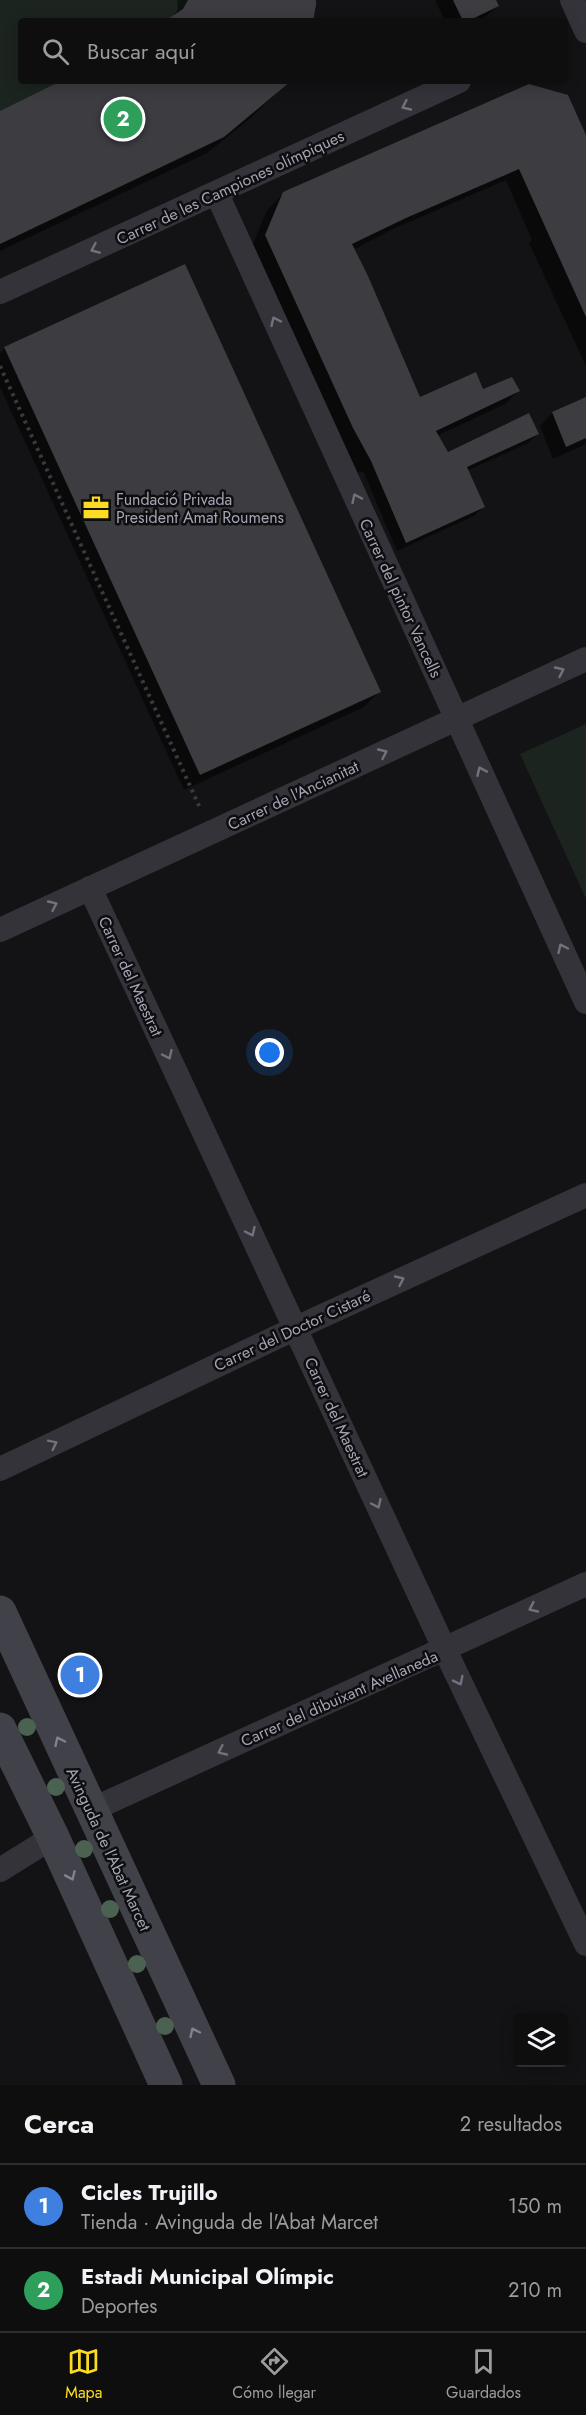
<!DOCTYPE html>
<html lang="es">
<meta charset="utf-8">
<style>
body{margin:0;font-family:Jost,sans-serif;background:#171718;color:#f1f3f6}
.controls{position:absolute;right:18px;bottom:18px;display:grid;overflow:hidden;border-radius:6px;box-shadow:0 3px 15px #0003}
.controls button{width:54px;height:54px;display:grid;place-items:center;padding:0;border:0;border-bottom:2px solid #2e2e2f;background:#0e0e0f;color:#f1f3f6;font:30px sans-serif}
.you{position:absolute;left:270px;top:1053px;width:21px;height:21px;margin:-15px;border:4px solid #fff;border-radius:50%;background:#1a73e8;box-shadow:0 0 0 9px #1a73e833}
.badge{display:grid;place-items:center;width:39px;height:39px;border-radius:50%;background:#fcdc22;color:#fff;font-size:20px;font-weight:700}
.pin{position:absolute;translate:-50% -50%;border:3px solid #fff;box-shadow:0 2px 6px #0006}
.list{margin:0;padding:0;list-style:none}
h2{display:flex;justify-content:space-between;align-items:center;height:78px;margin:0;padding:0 24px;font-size:26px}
h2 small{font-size:20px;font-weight:400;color:#9b9c9e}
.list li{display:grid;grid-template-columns:39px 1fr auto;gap:18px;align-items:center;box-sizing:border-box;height:84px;padding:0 24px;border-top:2px solid #2e2e2f}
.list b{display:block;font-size:22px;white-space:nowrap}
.list p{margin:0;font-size:20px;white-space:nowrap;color:#9b9c9e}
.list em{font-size:20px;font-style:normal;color:#9b9c9e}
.icon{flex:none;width:33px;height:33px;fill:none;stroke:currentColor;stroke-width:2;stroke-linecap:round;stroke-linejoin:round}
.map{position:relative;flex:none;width:586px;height:2085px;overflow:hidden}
.search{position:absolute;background:#0e0e0f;box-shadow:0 3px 15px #0003;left:18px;right:18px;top:18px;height:66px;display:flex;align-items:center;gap:15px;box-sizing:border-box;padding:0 21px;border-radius:6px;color:#9b9c9e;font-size:22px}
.sheet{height:246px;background:#0e0e0f}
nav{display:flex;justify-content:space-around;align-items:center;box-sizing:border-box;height:84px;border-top:2px solid #2e2e2f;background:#0e0e0f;font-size:16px;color:#9b9c9e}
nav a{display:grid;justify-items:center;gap:3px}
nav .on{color:#fcdc22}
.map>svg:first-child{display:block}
</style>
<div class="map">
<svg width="586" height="2085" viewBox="0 0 586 2085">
<rect width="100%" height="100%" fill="#131214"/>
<g fill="#1c241f">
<polygon points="0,0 316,0 313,21 21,21 21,81 291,81 224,137 0,244"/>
<polygon points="586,724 586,899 520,754"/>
</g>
<g fill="#0007">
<polygon points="177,0 314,0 311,21 167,21 173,17 178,9"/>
<polygon points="435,0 495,0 498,6 480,21 445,21"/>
<polygon points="64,81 289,81 252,117 207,153 0,251 0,112"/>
<polygon points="586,139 586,366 529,243 532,240 506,180 391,230 353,250 419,399 482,391 518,391 505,404 437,436 448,453 537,434 528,443 467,471 483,507 474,516 397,551 363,471 358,473 341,442 250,251 267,210 284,193"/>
<polygon points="5,348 380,691 364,707 184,790 0,387 0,353"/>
<polygon points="586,398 586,444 553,459 540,426 552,413"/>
</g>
<g fill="#3c3c41">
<polygon points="188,0 316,0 316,5 313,21 165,21 183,9"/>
<polygon points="453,0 496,0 499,6 468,21 463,21"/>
<polygon points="61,81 291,81 224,137 0,244 0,111"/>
<polygon points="529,84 568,95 586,135 586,317 519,169 406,218 352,244 368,276 420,397 476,372 483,389 512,377 520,391 436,431 448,452 529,413 539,434 467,467 485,507 406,543 371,461 353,428 265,235 283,192"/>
<polygon points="185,264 381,692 200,775 4,347"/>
<polygon points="586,397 586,438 566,447 552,412"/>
</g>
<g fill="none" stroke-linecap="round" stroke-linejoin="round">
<polyline stroke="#393a40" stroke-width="4" stroke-dasharray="3 4.5" stroke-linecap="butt" points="0,366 200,808"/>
<g stroke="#333339" stroke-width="24">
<polyline points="572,0 586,31"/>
<polyline points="217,194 586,1002"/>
<polyline points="0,292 459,81"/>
<polyline points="90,888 445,1650 586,1944"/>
<polyline points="0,930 586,659"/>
<polyline points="0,1469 296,1328 586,1195"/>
<polyline points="91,1810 586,1584"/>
<polyline points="0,1870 53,1837"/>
</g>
<g stroke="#414149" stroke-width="33">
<polyline points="0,1612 219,2085"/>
<polyline points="0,1729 53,1837 166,2085"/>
</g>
</g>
<g fill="#4b6151">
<circle cx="27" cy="1727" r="9"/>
<circle cx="56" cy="1787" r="9"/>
<circle cx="84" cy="1849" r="9"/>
<circle cx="110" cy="1909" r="9"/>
<circle cx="137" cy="1964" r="9"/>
<circle cx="165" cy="2026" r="9"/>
</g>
<defs><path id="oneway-chevron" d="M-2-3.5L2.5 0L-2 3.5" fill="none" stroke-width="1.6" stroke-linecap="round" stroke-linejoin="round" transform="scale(1.5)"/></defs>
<g stroke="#71727d">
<use href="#oneway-chevron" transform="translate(406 106) rotate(155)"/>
<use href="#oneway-chevron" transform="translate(95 249) rotate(156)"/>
<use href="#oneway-chevron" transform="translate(275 321) rotate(-115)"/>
<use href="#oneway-chevron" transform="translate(356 498) rotate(-115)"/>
<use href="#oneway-chevron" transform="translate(560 671) rotate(-25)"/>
<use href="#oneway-chevron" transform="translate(383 753) rotate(-25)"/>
<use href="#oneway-chevron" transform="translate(481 771) rotate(-114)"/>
<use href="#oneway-chevron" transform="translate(53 905) rotate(-25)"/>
<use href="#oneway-chevron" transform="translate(562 948) rotate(-115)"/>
<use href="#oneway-chevron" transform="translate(168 1055) rotate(65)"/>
<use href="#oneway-chevron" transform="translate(251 1232) rotate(65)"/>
<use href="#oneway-chevron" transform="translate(400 1280) rotate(-25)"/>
<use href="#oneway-chevron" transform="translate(53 1444) rotate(-26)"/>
<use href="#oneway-chevron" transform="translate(377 1504) rotate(65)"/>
<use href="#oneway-chevron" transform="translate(533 1608) rotate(155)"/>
<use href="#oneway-chevron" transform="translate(459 1681) rotate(64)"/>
<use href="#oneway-chevron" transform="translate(222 1751) rotate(155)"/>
</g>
<g stroke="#81828f">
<use href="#oneway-chevron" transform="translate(59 1741) rotate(-115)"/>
<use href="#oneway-chevron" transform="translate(71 1876) rotate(66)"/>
<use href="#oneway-chevron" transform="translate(194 2032) rotate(-115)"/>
</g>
<defs>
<g id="office-bare" transform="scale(2.07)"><path d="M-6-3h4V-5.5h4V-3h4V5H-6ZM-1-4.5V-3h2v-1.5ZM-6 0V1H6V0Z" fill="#fcdc22" stroke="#0e0d0f" stroke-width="2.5" paint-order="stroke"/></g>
</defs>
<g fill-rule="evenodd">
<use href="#office-bare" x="96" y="508"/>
</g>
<g text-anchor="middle" stroke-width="5" stroke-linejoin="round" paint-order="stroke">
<g font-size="16" fill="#a3a5b5" stroke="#0e0d0f">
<text transform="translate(230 187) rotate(-25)" y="6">Carrer de les Campiones olímpiques</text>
<text transform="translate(401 598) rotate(65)" y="6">Carrer del pintor Vancells</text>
<text transform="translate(293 795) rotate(-25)" y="6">Carrer de l'Ancianitat</text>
<text transform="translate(131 976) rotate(65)" y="6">Carrer del Maestrat</text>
<text transform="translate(292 1330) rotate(-25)" y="6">Carrer del Doctor Cistaré</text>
<text transform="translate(337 1417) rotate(65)" y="6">Carrer del Maestrat</text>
<text transform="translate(339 1698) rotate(-24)" y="6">Carrer del dibuixant Avellaneda</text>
<text transform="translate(109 1849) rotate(65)" y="6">Avinguda de l'Abat Marcet</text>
</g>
<g font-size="16" fill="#a3a5b5" stroke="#0e0d0f" text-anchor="start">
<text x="116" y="505">Fundació Privada<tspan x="116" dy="18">President Amat Roumens</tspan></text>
</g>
</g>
</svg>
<div class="controls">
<button><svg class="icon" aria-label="layers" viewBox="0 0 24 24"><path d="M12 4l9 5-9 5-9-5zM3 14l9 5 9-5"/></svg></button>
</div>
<div class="you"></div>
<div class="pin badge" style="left:80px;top:1675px;background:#3f7fe0">1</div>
<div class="pin badge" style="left:123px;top:119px;background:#2e9e5b">2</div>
<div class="search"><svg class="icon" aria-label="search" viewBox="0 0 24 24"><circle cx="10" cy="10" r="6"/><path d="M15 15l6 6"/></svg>Buscar aquí</div>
</div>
<section class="sheet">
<h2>Cerca<small>2 resultados</small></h2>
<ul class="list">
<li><span class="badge" style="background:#3f7fe0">1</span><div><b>Cicles Trujillo</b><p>Tienda · Avinguda de l'Abat Marcet</p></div><em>150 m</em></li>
<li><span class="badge" style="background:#2e9e5b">2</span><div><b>Estadi Municipal Olímpic</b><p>Deportes</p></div><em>210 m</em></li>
</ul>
</section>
<nav>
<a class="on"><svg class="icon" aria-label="map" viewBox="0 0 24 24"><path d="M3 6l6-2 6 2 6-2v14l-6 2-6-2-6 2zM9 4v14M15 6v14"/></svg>Mapa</a>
<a><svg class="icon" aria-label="directions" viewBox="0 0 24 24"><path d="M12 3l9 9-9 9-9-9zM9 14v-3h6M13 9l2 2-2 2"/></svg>Cómo llegar</a>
<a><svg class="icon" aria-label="saved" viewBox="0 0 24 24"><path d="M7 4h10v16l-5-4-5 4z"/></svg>Guardados</a>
</nav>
